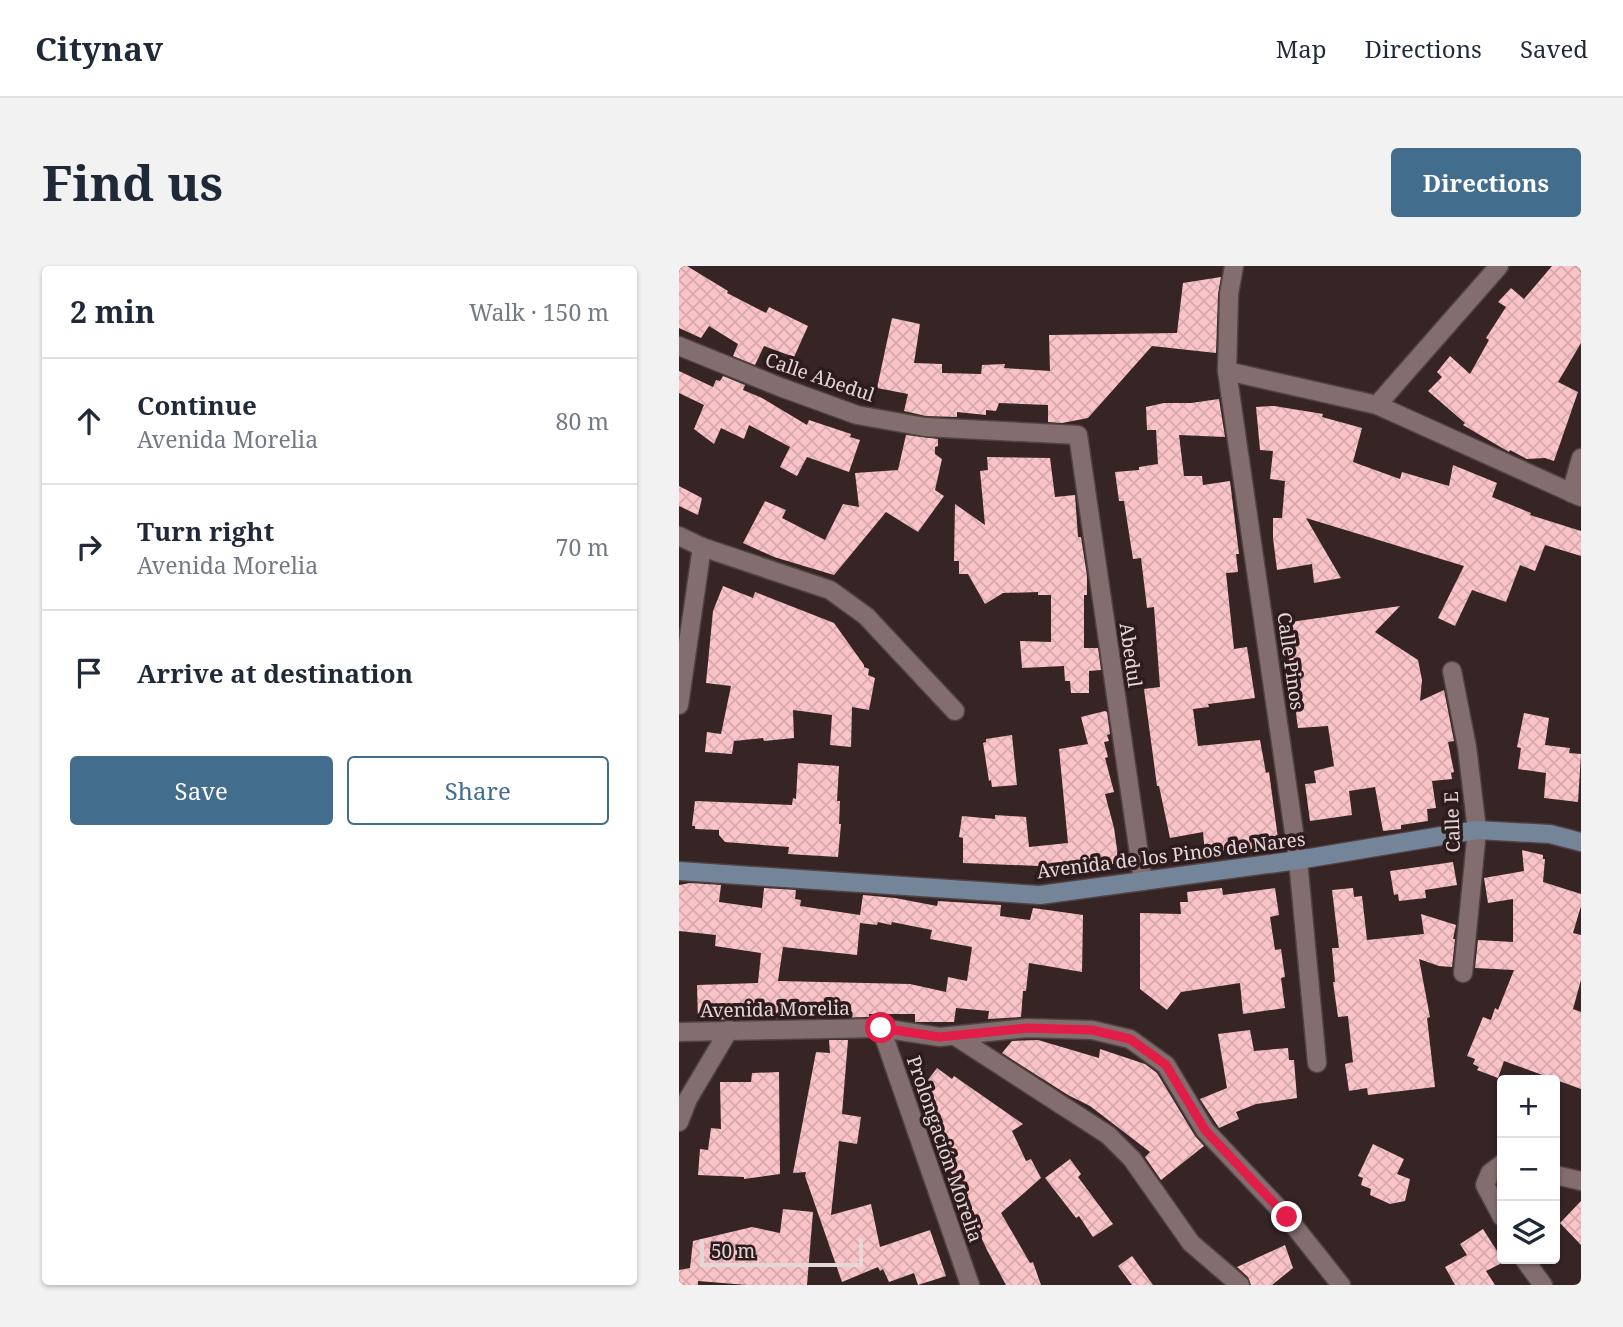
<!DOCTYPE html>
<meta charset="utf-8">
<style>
body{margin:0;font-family:"Noto Serif",serif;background:#f2f2f3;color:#1f2937}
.controls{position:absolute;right:21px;bottom:21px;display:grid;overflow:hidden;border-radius:7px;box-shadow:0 2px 5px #0004}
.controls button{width:63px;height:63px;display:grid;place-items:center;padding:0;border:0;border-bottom:2px solid #e0e1e3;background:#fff;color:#1f2937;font:35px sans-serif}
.scale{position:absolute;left:21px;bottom:18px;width:163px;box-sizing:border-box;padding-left:7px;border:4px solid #e4d7d8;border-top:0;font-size:19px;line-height:24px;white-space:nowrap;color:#e4d7d8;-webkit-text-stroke:5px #2d1b1d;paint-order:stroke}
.stop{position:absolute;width:21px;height:21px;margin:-16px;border:5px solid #e11d48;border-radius:50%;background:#fff}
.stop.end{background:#e11d48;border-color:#fff;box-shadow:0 2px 7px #0008}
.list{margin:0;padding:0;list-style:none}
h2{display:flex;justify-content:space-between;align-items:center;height:91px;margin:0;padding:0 28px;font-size:30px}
h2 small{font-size:23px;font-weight:400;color:#747a83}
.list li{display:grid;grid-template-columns:46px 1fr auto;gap:21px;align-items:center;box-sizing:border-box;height:126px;padding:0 28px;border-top:2px solid #e0e1e3}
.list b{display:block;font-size:26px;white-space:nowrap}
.list p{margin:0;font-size:23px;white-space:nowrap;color:#747a83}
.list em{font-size:23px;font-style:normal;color:#747a83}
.actions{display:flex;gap:14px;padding:21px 28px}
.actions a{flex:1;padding:16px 0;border:2px solid #436d8c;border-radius:7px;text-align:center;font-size:24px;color:#436d8c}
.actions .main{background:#436d8c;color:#fff}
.icon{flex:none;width:38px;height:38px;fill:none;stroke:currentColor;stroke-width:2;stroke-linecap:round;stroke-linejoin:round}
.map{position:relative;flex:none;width:902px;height:1019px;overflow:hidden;border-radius:7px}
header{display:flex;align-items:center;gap:42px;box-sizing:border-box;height:98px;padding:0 35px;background:#fff;border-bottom:2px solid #e0e1e3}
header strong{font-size:33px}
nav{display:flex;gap:38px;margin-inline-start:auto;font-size:24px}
.intro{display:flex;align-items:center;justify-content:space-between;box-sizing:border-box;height:168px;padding:0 42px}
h1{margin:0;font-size:49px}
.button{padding:18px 32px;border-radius:7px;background:#436d8c;color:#fff;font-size:24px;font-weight:700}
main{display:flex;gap:42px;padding:0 42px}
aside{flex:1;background:#fff;border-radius:7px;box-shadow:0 2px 5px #0004}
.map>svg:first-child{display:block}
</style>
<header>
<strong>Citynav</strong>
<nav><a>Map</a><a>Directions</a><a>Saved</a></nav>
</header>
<div class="intro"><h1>Find us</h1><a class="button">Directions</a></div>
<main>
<aside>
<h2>2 min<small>Walk · 150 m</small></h2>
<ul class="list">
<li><svg class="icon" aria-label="ahead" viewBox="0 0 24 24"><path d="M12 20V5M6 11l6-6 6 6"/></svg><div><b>Continue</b><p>Avenida Morelia</p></div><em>80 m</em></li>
<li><svg class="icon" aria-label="right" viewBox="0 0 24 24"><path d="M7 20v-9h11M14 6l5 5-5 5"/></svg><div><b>Turn right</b><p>Avenida Morelia</p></div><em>70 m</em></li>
<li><svg class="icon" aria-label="arrive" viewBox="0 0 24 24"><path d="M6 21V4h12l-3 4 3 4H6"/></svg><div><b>Arrive at destination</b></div></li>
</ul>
<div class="actions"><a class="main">Save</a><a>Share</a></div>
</aside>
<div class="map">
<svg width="902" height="1019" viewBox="0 0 902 1019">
<defs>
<pattern id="building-cross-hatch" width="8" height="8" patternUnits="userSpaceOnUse" patternTransform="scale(1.75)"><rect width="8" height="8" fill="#fac3c7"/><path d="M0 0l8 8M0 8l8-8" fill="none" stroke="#d6a9ac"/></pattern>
</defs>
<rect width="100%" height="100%" fill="#372526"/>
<g fill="url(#building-cross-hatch)" fill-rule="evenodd">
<polygon points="0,0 8,0 49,25 48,27 87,47 90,41 129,60 115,91 85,80 76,99 54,90 59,78 30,60 22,72 0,62"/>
<polygon points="873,0 902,0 902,77 879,116 899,126 875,195 866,192 848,193 831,184 830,186 784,159 786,157 749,125 763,111 758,106 771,90 791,108 810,74 807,72 827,41 819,36 832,22 845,33"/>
<polygon points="542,11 539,28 537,87 473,80 409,152 383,157 369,156 369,139 320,137 317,145 307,144 307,149 278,146 278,151 247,150 225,145 229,128 198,122 213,52 241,58 235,97 263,98 263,107 302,108 303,99 326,98 325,102 371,105 370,69 498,67 504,17"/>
<polygon points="0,105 34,121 37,114 41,115 44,110 66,119 64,124 83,132 128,159 130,154 172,168 171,171 181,174 170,206 128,191 118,210 101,201 111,181 70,159 65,173 42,162 35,178 15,163 25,139 0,127"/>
<polygon points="540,133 546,171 500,169 505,210 523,210 524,219 551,215 560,288 557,288 559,306 547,307 555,383 568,381 576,432 529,438 530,441 514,443 519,480 581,474 587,507 590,506 600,580 526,588 524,566 491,572 480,520 478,520 465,423 481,421 475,341 468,342 462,292 454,293 445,235 440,235 436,206 460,204 460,201 479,198 477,164 468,164 467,141 485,137 512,137"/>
<polygon points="595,140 644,148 643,151 683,162 674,196 721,213 723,206 770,220 774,199 818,217 813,231 852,247 851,249 902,265 902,290 866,279 856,305 841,299 827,336 793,324 776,360 759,352 785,300 627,252 662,312 635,317 633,298 598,304 594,272 594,252 603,252 606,215 591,213 594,185 581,184 577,141"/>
<polygon points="227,169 259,173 259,180 256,181 256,188 263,193 256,224 265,230 239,266 207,246 155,309 95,291 64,277 86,235 107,244 103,252 146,274 164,238 180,241 176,207 219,204"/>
<polygon points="308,191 371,192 376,231 396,229 399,271 402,271 408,310 408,329 405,329 405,382 419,382 422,404 410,405 410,427 392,427 391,415 386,415 385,400 343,402 341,375 372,376 372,329 359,329 359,326 324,327 306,338 289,308 280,308 280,295 275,295 276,238 306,259 301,205 309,204"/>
<polygon points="0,220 23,232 19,249 0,240"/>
<polygon points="44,320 74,332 76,326 155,357 185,399 185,401 190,403 189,409 196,412 190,444 173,441 172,481 151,479 153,449 114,444 115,472 85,475 84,472 55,475 53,488 26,486 28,466 42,468 52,420 27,417 34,345"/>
<polygon points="721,340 696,366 739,394 743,414 741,435 765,424 775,475 769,476 775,506 772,507 773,513 753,515 757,542 748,543 749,555 722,559 722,563 704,565 696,521 670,525 673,549 631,555 626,518 637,517 635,505 655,500 649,460 619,462 605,357"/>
<polygon points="426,445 428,446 431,468 428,469 430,475 425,476 429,491 426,492 435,526 426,528 435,562 440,597 392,603 391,596 360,600 284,597 284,572 280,571 283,550 316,553 316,549 347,551 350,581 389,577 380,483 409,478 402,451"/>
<polygon points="845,447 870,452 866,479 891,482 890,487 902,488 899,536 865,532 867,507 839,503 842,482 838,481"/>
<polygon points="333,469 338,519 313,521 312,514 310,515 304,477 307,476 307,473"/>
<polygon points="119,497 160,500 158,535 161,535 160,558 162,558 159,591 109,588 110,581 46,576 40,569 40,564 16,563 16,560 13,560 16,535 113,539 114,532 117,533"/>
<polygon points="843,584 864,589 864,593 866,593 864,616 902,628 902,640 894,667 902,669 902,714 894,743 902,746 902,823 825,795 819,812 798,804 800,801 794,798 796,793 788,790 804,751 812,754 816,742 819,744 835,704 796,702 799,674 834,676 834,633 809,637 805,612 845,605"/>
<polygon points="774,596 778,619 746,624 747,632 720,635 719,628 715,629 711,605"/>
<path d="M 11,617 L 42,619 L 40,636 L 83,642 L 85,622 L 117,624 L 116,633 L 122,634 L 121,640 L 181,649 L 184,629 L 216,632 L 258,640 L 259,635 L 322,639 L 321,650 L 351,654 L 354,642 L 404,649 L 403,706 L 350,697 L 347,725 L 344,725 L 342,751 L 309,753 L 310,745 L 277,742 L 275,756 L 236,756 L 236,748 L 190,748 L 190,751 L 149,752 L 149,748 L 112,748 L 112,752 L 19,754 L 18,719 L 79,717 L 82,687 L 36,680 L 37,669 L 0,665 L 0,619 ZM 199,656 L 212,659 L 213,656 L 253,664 L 251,673 L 293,681 L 288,715 L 269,711 L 267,726 L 231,718 L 99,715 L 104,681 L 178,689 L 181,657 L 198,659 Z"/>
<polygon points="543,622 544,629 596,622 600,649 591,651 596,684 602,683 606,711 602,712 606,742 564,748 561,717 502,726 488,744 461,723 461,647 502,648 501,636 509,636 508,626"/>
<polygon points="674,622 675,631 683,630 688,674 745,668 742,648 777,659 774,673 776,673 773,701 760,700 740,693 751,751 748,752 756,821 689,829 688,822 670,825 666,798 674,796 669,750 659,751 654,716 656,716 653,682 660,682 653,624"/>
<polygon points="571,764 575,785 609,782 610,794 615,794 618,832 577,838 557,846 560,853 540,862 521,833 548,822 539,768"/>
<polygon points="150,774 169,774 163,848 182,851 178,878 160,875 152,949 192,938 201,981 251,964 267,1010 239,1019 235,1007 210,1016 204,1003 201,1005 199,1001 163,1016 126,910 127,906 114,907 137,786 151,787"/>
<polygon points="359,774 420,792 421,783 466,798 478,807 516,870 525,880 482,914 466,891 471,886 411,840 389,829 323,787 333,775"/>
<polygon points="258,802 273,813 275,810 344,858 333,865 347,895 352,893 362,912 322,947 351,997 354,996 362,1019 327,1019 308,984 248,854 239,827"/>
<polygon points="100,806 101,908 65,913 65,911 19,909 21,883 29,884 32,862 42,863 41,816 72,816 73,807"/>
<polygon points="694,878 725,893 718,908 731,913 726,935 711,938 691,929 692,923 682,919 684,912 679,910"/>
<polygon points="391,893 402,908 399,911 434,958 414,971 400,950 397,952 366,912"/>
<polygon points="902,935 902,979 881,957"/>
<polygon points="104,943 134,946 128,1019 68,1019 19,1015 19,1019 0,1019 0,1004 11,1002 14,975 73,961 101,967"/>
<polygon points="804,963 825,996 807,1005 816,1019 776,1019 766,1001 788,989 781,978"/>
<polygon points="606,979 614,1002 593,1019 572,1019 569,1011 558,1001"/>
<polygon points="453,990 461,1001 474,1019 453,1019 439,1000"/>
</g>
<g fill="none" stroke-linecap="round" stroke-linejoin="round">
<g stroke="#514243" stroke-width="21">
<g id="street">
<polyline points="555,0 550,28 548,105 619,594 638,797"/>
<polyline points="0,80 101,121 178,149 246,161 399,169 464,615"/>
<polyline points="548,105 698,139 902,231"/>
<polyline points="698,139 820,0"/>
<polyline points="892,227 902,192"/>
<polyline points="0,270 23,281 151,324 187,350 276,445"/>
<polyline points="773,405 788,481 798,564 784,707"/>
<polyline points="0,439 23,281"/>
<polyline points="202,762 291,1019"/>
<polyline points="0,766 202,762 261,771 348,762 413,764 451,773 487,799 526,864 608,951 662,1019"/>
<polyline points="276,770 429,869 453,893 512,977 561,1019"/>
<polyline points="0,856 9,833 50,764"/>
<polyline points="823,898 811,907 806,919 823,951"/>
<polyline points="876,909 902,915"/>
<polyline points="845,993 864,1019"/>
</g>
</g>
<g stroke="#514243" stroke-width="21">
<polyline id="secondary" points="0,605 361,629 619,594 798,564 871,568 902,576"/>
</g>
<use href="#street" stroke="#846d6f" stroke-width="18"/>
<use href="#secondary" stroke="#74859a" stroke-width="18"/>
</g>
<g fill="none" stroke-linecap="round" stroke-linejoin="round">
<polyline stroke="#e11d48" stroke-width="9" points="202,762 261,771 348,762 413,764 451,773 487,799 526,864 608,951"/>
</g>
<g text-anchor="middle" stroke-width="7" stroke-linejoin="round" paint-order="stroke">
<g font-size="19" fill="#e4d7d8" stroke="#2d1b1d">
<text transform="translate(141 111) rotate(19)" y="7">Calle Abedul</text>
<text transform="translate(452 389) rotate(82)" y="7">Abedul</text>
<text transform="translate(612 395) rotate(82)" y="7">Calle Pinos</text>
<text transform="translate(773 556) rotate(-92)" y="7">Calle E</text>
<text transform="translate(492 589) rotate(-7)" y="7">Avenida de los Pinos de Nares</text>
<text transform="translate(96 743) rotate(-1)" y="7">Avenida Morelia</text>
<text transform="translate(266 883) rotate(71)" y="7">Prolongación Morelia</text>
</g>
</g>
</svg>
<div class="controls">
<button>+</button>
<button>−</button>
<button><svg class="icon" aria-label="layers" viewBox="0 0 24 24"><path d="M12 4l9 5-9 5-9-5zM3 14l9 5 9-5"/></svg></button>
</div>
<div class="scale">50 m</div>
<div class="stop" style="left:202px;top:762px"></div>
<div class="stop end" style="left:608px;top:951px"></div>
</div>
</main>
